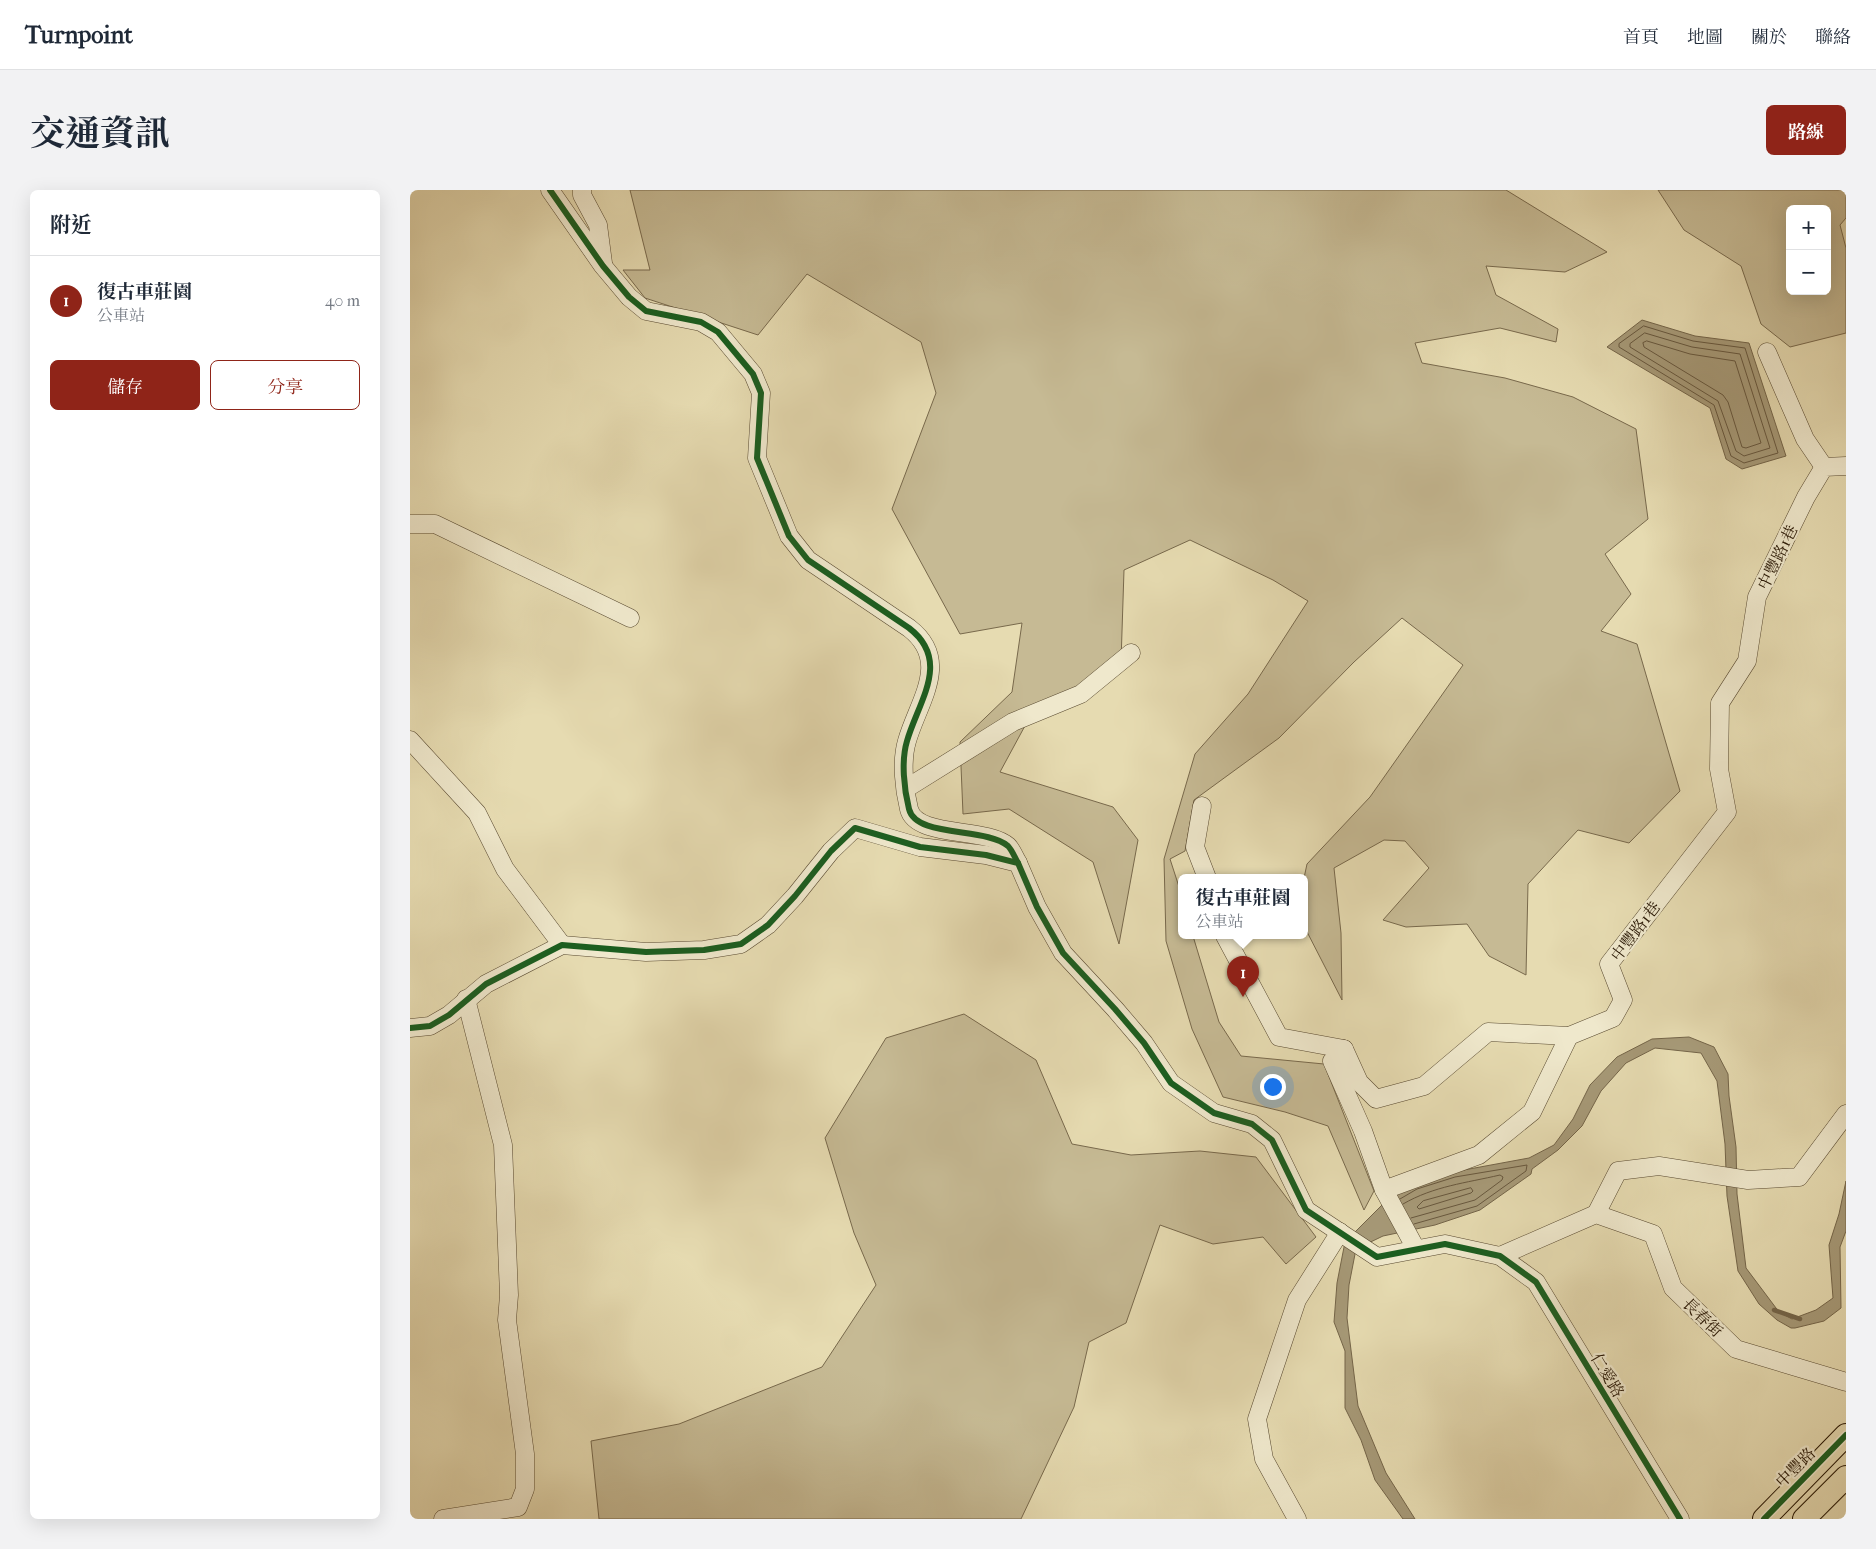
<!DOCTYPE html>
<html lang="zh-TW">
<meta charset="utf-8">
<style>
body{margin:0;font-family:"IM FELL French Canon","Noto Serif TC",serif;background:#f2f2f3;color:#1f2937}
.controls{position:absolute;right:15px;top:15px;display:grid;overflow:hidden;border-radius:8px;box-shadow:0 5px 20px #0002}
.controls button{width:45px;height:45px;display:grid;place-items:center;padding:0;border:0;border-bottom:1px solid #e0e1e3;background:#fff;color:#1f2937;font:25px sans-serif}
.you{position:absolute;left:862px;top:896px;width:18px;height:18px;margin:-12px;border:4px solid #fff;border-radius:50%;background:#1a73e8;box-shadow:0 0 0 8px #1a73e833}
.badge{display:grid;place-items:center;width:32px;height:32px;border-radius:50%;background:#8f2418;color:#fff;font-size:16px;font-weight:700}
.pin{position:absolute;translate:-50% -41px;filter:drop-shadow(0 1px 2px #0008)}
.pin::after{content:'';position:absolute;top:26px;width:18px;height:15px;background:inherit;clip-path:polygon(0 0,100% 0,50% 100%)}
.popup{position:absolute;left:768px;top:684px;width:130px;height:65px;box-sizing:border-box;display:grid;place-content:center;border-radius:8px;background:#fff;filter:drop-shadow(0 1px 4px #0005);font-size:16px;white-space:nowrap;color:#747a83}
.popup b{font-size:19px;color:#1f2937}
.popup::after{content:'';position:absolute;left:50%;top:100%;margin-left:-10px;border:10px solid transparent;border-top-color:#fff}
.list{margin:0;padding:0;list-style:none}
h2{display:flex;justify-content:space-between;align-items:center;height:65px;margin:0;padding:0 20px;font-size:21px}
h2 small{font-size:16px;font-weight:400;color:#747a83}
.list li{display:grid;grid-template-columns:32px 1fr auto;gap:15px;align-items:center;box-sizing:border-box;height:90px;padding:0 20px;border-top:1px solid #e0e1e3}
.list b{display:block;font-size:19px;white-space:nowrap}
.list p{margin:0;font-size:16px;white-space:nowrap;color:#747a83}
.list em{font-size:16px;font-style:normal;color:#747a83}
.actions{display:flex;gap:10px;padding:15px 20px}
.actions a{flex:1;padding:11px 0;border:1px solid #8f2418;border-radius:8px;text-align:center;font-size:18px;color:#8f2418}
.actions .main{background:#8f2418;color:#fff}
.map{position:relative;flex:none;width:1436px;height:1329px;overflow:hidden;border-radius:8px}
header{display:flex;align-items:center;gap:30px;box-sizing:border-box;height:70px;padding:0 25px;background:#fff;border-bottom:1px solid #e0e1e3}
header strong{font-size:24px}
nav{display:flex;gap:28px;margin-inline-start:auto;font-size:18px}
.intro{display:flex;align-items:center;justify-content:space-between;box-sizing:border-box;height:120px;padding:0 30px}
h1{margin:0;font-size:35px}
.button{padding:12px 22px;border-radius:8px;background:#8f2418;color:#fff;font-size:18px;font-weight:700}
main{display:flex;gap:30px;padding:0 30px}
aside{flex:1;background:#fff;border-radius:8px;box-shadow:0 5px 20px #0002}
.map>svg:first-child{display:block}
</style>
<header>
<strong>Turnpoint</strong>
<nav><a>首頁</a><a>地圖</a><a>關於</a><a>聯絡</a></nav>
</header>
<div class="intro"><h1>交通資訊</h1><a class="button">路線</a></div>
<main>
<aside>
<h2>附近<small></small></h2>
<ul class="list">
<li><span class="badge">1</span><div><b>復古車莊園</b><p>公車站</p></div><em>40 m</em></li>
</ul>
<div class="actions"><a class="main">儲存</a><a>分享</a></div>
</aside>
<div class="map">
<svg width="1436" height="1329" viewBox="0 0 1436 1329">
<rect width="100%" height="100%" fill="#e6dbb1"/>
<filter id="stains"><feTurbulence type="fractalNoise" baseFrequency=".004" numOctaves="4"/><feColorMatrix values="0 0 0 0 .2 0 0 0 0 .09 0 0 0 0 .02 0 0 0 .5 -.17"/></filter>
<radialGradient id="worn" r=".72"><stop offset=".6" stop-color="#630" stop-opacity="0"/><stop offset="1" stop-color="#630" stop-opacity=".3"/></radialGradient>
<g fill="#c6ba94" stroke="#78694c" fill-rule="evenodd">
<polygon points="220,0 1096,0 1197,62 1155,82 1076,76 1086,105 1148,139 1146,152 1090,138 1005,153 1012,173 1095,188 1163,207 1226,239 1238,329 1195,364 1221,404 1191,441 1227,454 1270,601 1219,653 1168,640 1118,694 1116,785 1079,766 1057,734 996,737 973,730 1019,678 995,651 974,650 924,678 931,743 932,810 894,736 894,688 897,674 960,607 1053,475 992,428 944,472 869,548 784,610 775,661 760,669 772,706 772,746 783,746 809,832 831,866 914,874 964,1001 954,1020 918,936 875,922 813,907 782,839 756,751 754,669 785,564 838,504 898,411 863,390 780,350 714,380 711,472 623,521 590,582 703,617 728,650 709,754 683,672 599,619 553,624 550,552 602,502 612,433 550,444 482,319 526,203 511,152 397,84 348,145 235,108 213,80 240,80"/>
<path d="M 1248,0 L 1436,0 L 1436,28 L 1430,35 L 1436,58 L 1436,143 L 1380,157 L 1351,134 L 1331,76 L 1274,40 ZM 1380,19 L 1417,19 L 1417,101 L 1380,101 Z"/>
<polygon points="554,824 626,870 662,954 721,965 790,961 846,967 906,1047 876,1074 853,1047 803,1054 750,1035 716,1133 679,1152 664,1217 611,1329 189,1329 181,1251 269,1234 412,1177 466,1095 444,1043 415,948 476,848"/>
</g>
<g fill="#a69977" stroke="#746549">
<polygon points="1232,130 1285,146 1339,153 1376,266 1332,279 1316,269 1300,218 1197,157"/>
<polygon points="1279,847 1304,857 1318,884 1319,906 1326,957 1327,1004 1336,1078 1369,1122 1382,1129 1406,1120 1423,1108 1419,1055 1429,1024 1436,991 1436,1041 1430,1057 1431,1118 1414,1131 1385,1138 1381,1138 1367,1130 1349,1114 1328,1081 1317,1006 1315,954 1307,891 1291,863 1245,858 1216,873 1191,901 1172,936 1148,960 1122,979 1121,984 1070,1020 1025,1035 973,1046 946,1059 939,1095 937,1128 948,1216 976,1283 1005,1329 993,1329 965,1290 951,1250 935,1218 935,1161 924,1132 927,1093 935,1052 974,1013 1004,994 1043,982 1119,968 1144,955 1163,929 1180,895 1207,867 1242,849"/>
</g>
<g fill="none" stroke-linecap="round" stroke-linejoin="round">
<g stroke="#68583e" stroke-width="1">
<polygon points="1234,136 1283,151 1335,158 1368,263 1334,273 1321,266 1304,215 1209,157 1209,154"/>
<polygon points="1235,143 1282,157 1330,164 1360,258 1334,266 1326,261 1308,211 1220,157 1220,154"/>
<polygon points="1237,151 1280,164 1325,171 1351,253 1336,258 1332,257 1318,212 1313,205 1234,157 1233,153"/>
<polygon points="1061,998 1063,1001 1061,1003 1009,1019 1007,1017 1013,1011"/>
<polyline points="990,1009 1007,999 1045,987 1117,975 1116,981 1067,1016 1004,1034"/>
<path d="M 993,1014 C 1024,996 1056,993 1090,985 L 1093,987 L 1092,990 L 1065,1010 L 1001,1028"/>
</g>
<polyline stroke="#746549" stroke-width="4.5" points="1364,1120 1390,1129"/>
<g stroke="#584930" stroke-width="19">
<g id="minor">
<path d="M 140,0 L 193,76 L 219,107 L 236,121 L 291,132 L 308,142 L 343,184 L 351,203 L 347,268 L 379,346 L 398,370 L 499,438 C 542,471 508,512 497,551 C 491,571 494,599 499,619 C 506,648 576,637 598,656 C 602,660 605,668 608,673"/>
<polyline points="172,0 172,5 188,35 193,73"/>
<polyline points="1357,162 1395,249 1414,277"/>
<polyline points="0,334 25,334 220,428"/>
<polyline points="0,550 67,623 95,679 152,755"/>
<polyline points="497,598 603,532 671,504 721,463"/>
<polyline points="792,616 785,657 797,688"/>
<polyline points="815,746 869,847 934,859 949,892 966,909 1014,896 1078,842 1159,846 1203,828 1213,810 1199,774 1317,622 1309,579 1310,513 1337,471 1347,407 1396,307 1414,277 1436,276"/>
<polyline points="0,838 20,836 39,825 76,794 152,755 236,762 294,760 331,754 358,735 385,706 421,661 445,638 510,657 576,665 608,673 627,717 653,763 705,819 734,853 761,893 804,923 842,934 862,950 896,1020 967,1067 1035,1054 1090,1066 1126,1092 1270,1329"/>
<polyline points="934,859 922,871 953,941 974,1000 1006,1059"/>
<polyline points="974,1000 1069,965 1122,922 1159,846"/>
<polyline points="1186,1024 1208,981 1249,976 1338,990 1389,987 1436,924"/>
<polyline points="1090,1066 1186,1024 1243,1044 1263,1098 1326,1159 1436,1192"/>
<polyline points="33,1329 108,1317 115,1299 115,1264 97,1130 99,1105 93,955 56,809"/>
<polyline points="887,1329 854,1269 847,1229 887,1110 930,1042"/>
</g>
</g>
<g stroke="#291805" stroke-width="24">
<g id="major">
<polyline points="1354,1329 1436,1245"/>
<polyline points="1394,1329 1436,1287"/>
</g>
</g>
<use href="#minor" stroke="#efe8cc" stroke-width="18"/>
<use href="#major" stroke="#e6dbb1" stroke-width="22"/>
<g stroke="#efe8cc" stroke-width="9">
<g id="cycleway">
<path d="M 140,0 L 193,76 L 219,107 L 236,121 L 291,132 L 308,142 L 343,184 L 351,203 L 347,268 L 379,346 L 398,370 L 499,438 C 542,471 508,512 497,551 C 491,571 494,599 499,619 C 506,648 576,637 598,656 C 602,660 605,668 608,673"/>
<polyline points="0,838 20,836 39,825 76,794 152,755 236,762 294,760 331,754 358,735 385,706 421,661 445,638 510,657 576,665 608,673 627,717 653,763 705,819 734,853 761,893 804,923 842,934 862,950 896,1020 967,1067 1035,1054 1090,1066 1126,1092 1270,1329"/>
<polyline points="1354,1329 1436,1245"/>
</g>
</g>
<use href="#cycleway" stroke="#1b5e20" stroke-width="6"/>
</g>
<g text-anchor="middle" stroke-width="4.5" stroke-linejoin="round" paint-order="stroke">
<g font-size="16" fill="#291805" stroke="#efe8cc">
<text transform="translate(1367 367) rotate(-64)" y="6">中豐路1巷</text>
<text transform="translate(1225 741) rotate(-53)" y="6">中豐路1巷</text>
<text transform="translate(1293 1127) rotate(44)" y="6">長春街</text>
<text transform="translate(1198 1185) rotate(59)" y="6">仁愛路</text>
<text transform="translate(1385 1277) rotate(-45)" y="6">中豐路</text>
</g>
</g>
<rect width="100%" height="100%" filter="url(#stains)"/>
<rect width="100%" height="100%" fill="url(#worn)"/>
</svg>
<div class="controls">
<button>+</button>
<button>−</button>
</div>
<div class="you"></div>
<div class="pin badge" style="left:833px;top:807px">1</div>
<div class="popup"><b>復古車莊園</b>公車站</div>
</div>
</main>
